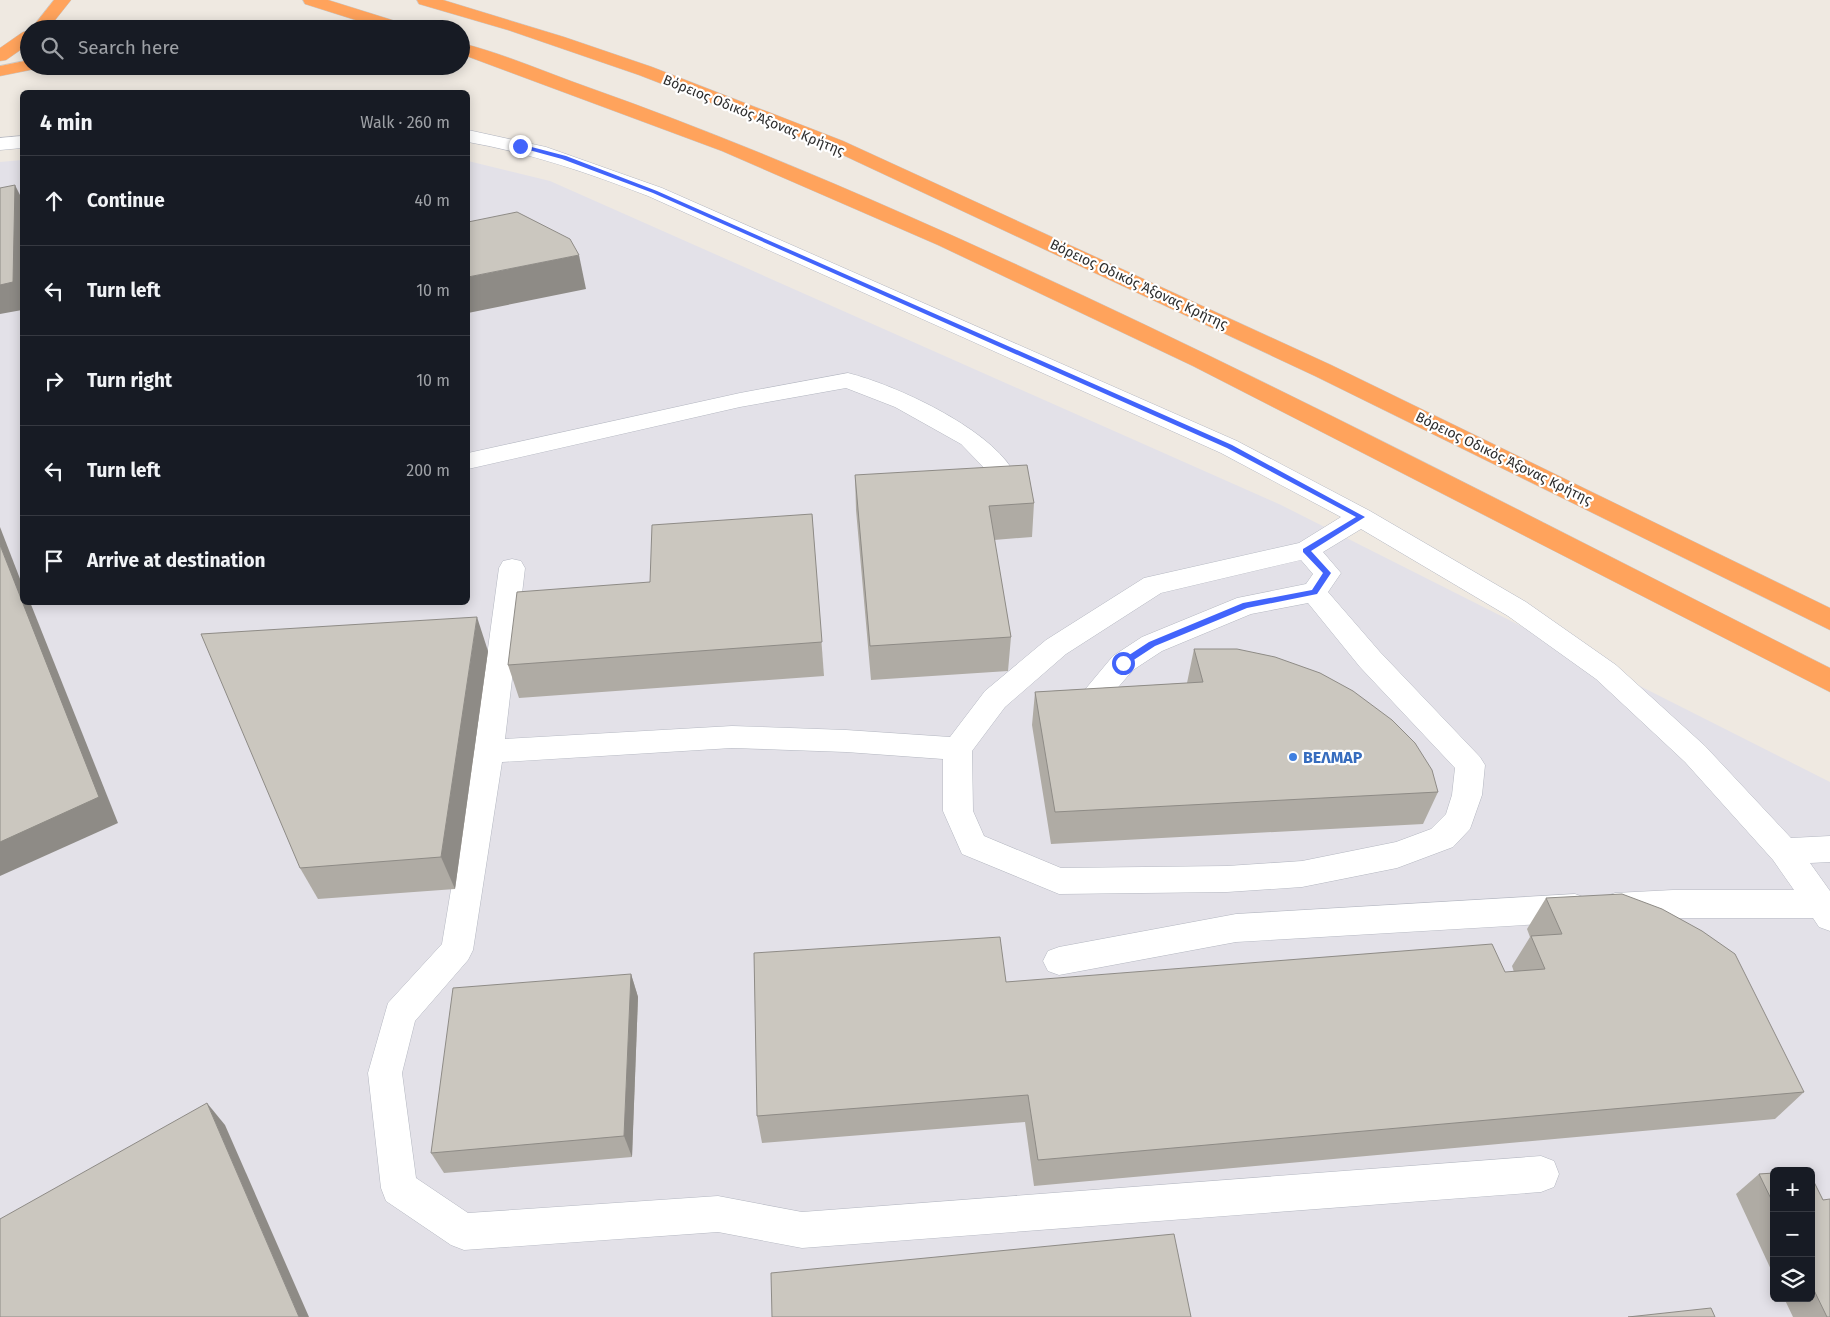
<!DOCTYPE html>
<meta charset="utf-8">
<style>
body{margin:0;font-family:"Fira Sans",sans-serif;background:#20242c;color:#f1f3f6}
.controls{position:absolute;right:15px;bottom:15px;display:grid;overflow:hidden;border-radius:8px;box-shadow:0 2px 12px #0003}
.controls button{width:45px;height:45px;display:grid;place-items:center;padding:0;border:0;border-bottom:1px solid #363941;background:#171b24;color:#f1f3f6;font:25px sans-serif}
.stop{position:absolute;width:15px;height:15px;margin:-11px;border:4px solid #4264fb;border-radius:50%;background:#fff}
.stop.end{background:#4264fb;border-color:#fff;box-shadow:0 1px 5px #0008}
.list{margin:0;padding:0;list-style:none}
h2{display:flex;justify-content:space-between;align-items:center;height:65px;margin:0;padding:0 20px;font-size:21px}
h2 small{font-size:16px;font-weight:400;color:#9ea1a6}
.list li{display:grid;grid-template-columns:32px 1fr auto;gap:15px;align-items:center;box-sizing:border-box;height:90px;padding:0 20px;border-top:1px solid #363941}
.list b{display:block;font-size:19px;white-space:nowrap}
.list em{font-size:16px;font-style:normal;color:#9ea1a6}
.icon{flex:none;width:28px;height:28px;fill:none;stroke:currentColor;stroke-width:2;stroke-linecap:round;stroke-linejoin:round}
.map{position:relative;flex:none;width:1830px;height:1317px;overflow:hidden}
.search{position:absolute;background:#171b24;box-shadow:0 2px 12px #0003;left:20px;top:20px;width:450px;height:55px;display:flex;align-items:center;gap:12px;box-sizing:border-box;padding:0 18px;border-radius:28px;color:#9ea1a6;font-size:19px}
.panel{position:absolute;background:#171b24;box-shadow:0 2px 12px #0003;left:20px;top:90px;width:450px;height:515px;border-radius:8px}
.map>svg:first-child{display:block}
</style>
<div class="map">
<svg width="1830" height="1317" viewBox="0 0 1830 1317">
<rect width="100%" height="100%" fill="#efe9e1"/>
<path fill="#e3e1e8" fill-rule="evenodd" d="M 22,160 L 22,602 L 468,602 L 468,161 L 550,181 L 1281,505 L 1830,782 L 1830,1317 L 0,1317 L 0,162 ZM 1774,1171 L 1811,1171 L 1811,1298 L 1774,1298 Z"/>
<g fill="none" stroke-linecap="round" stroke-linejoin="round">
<g stroke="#b4b7c1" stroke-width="1">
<g id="minor">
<path d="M 468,130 L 546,147 L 662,188 L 1237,441 L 1370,511 L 1526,602 L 1616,665 L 1705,746 L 1791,838 L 1830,836 L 1830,862 L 1810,863 L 1830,891 L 1830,931 L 1819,927 L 1813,918 L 1673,918 L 1615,921 L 1604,917 L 1599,907 L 1604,897 L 1615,893 L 1673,890 L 1794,890 L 1773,860 L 1685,762 L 1596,679 L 1508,616 L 1361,529 L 1323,552 L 1341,573 L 1328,592 L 1380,652 L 1480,757 L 1485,765 L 1482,795 L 1470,829 L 1453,847 L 1397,868 L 1302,887 L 1227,892 L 1059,894 L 962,854 L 943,811 L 943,759 L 846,752 L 732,748 L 502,762 L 473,950 L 468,960 L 415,1021 L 402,1073 L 416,1178 L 468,1213 L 718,1196 L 802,1212 L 1541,1156 L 1554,1161 L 1559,1174 L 1554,1187 L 1541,1192 L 802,1248 L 718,1232 L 464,1250 L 451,1245 L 386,1201 L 381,1188 L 368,1073 L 388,1003 L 442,944 L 474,751 L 499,568 L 503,561 L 512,559 L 521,561 L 525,568 L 505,739 L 732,726 L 846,730 L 950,737 L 985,691 L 1046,640 L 1144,578 L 1299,543 L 1341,517 L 1221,453 L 648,196 C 589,173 530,153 468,142 ZM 1301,560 L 1313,574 L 1306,584 L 1237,598 L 1142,637 L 1113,656 L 1083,692 L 1087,700 L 1097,703 L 1107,700 L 1133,670 L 1162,651 L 1251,614 L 1308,603 L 1360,667 L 1455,768 L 1452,795 L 1446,814 L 1431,829 L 1396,842 L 1302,861 L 1227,866 L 1061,868 L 984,836 L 973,811 L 972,751 L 1005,707 L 1066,654 L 1161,593 Z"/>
<polygon points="22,136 22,148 0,150 0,138"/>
<path d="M 848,373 C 896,385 986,427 1012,469 L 1009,475 L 1000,477 L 991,475 L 961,444 L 895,407 L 846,388 L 740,407 L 468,469 L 468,453 L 740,393 Z"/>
<polygon points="1575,894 1586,898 1591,908 1586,918 1575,922 1236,942 1059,975 1048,971 1043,961 1048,951 1059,947 1236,914"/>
</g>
</g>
<g stroke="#c9c9c9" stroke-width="1">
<g id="highway">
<polygon points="54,0 71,0 48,29 31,29"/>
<polygon points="303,0 328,0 408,25 410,29 384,29 305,4"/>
<polygon points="417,0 443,0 564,37 652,67 843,141 1331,365 1830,608 1830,630 1315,376 830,149 639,75 508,30 419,4"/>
<polygon points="29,31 29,44 6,60 0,61 0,48 23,32"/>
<path d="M 461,43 C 505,54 547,73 590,88 C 697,126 802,169 906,215 C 1220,353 1524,514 1830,668 L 1830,692 L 1193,366 L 938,245 L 722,151 L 461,54 Z"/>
<polygon points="29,60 29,66 37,66 35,69 0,76 0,66"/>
</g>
</g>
<use href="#minor" fill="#fff" fill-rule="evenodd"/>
<use href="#highway" fill="#ffa35c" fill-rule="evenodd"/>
</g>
<g fill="#afaba4">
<polygon points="855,475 1034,503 1032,537 994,540 1011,637 1008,671 871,680 856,510"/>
<polygon points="812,514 824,676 519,698 508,665 650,582"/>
<polygon points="1194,649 1438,792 1423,824 1051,844 1032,725 1035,692 1187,683"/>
<polygon points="488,651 455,889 318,899 300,868"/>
<polygon points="1546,898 1804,1092 1775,1119 1034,1186 1025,1122 762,1143 757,1116 1006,982 1514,972 1512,966 1530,937 1527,929"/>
<polygon points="631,974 638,997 632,1157 444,1173 431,1153"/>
<polygon points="1774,1173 1774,1276 1736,1194 1759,1174"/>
<polygon points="1811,1176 1830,1317 1793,1317 1784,1298 1811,1298"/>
</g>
<g fill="#8e8b86">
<polygon points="15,185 22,199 22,310 0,314 0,285"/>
<polygon points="579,255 586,289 468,313 468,277"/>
<polygon points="0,527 22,584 22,602 0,545"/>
<polygon points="23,602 30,602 118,823 0,876 0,842"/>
<polygon points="477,617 488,651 455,889 441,857"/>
<polygon points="631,974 638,997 632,1157 624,1136"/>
<polygon points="207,1103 225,1125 309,1317 299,1317"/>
</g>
<g fill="#cbc7bf" stroke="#8e8b86">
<polygon points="15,185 13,282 0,285 0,188"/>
<polygon points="517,212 570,239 579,255 468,277 468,222"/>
<polygon points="1027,465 1034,503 989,506 1011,637 870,646 855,475"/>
<polygon points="812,514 822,642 508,665 517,592 650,582 652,525"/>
<polygon points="0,545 99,797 0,842"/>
<polygon points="477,617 441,857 300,868 201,634"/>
<polygon points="1194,649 1237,649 1275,657 1320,673 1353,691 1392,720 1415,743 1432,770 1438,792 1055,812 1035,692 1203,682"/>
<polygon points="1622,894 1662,909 1702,931 1735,954 1804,1092 1038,1160 1028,1095 757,1116 754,953 1000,937 1006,982 1492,944 1505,972 1545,969 1531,936 1562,934 1546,898"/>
<polygon points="631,974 624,1136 431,1153 453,988"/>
<polygon points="207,1103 299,1317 0,1317 0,1219"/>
<polygon points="1808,1169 1809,1171 1794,1171"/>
<polygon points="1774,1173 1774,1205 1759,1174"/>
<polygon points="1811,1176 1823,1200 1830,1199 1830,1317 1827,1317 1811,1284"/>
<polygon points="1174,1234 1191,1317 772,1317 771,1273"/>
<polygon points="1711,1308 1715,1317 1628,1317"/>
</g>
<polygon fill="#4264fb" points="520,144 566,156 657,191 1232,445 1365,517 1311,551 1331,573 1317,594 1247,608 1155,646 1126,665 1120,665 1120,661 1149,642 1243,603 1312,590 1323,573 1303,552 1303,549 1356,517 1227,448 653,193 562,159 518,147"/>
<circle fill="#3f7fe0" stroke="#fff" stroke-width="2" cx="1293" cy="757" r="5"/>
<g text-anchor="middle" stroke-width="4.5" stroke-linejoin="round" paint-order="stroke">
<g font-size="14" fill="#2e2e2e" stroke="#fff">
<text transform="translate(754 115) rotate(22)" y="5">Βόρειος Οδικός Άξονας Κρήτης</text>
<text transform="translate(1139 284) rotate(25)" y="5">Βόρειος Οδικός Άξονας Κρήτης</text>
<text transform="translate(1504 458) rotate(26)" y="5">Βόρειος Οδικός Άξονας Κρήτης</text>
</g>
<g font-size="16" font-weight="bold" fill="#366cbe" stroke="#fff" text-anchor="start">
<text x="1303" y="763">ΒΕΛΜΑΡ</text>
</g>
</g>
</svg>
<div class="controls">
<button>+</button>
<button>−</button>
<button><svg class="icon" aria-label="layers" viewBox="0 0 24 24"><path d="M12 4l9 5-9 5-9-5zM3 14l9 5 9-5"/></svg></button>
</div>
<div class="stop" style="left:1123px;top:663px"></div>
<div class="stop end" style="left:520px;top:146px"></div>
<div class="search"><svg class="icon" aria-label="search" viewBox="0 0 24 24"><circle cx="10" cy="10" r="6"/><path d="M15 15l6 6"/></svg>Search here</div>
<section class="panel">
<h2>4 min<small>Walk · 260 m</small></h2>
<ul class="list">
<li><svg class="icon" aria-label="ahead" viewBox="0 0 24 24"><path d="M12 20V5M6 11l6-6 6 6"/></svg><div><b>Continue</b></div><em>40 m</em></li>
<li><svg class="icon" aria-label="left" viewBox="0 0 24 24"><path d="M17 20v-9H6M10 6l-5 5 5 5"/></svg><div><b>Turn left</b></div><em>10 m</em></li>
<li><svg class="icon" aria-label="right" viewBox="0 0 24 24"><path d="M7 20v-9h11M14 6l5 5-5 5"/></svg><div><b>Turn right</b></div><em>10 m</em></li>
<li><svg class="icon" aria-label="left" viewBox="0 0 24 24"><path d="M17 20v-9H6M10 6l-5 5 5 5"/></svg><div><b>Turn left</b></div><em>200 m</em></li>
<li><svg class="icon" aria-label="arrive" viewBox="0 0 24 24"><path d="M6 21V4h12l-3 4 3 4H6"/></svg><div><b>Arrive at destination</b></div></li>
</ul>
</section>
</div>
